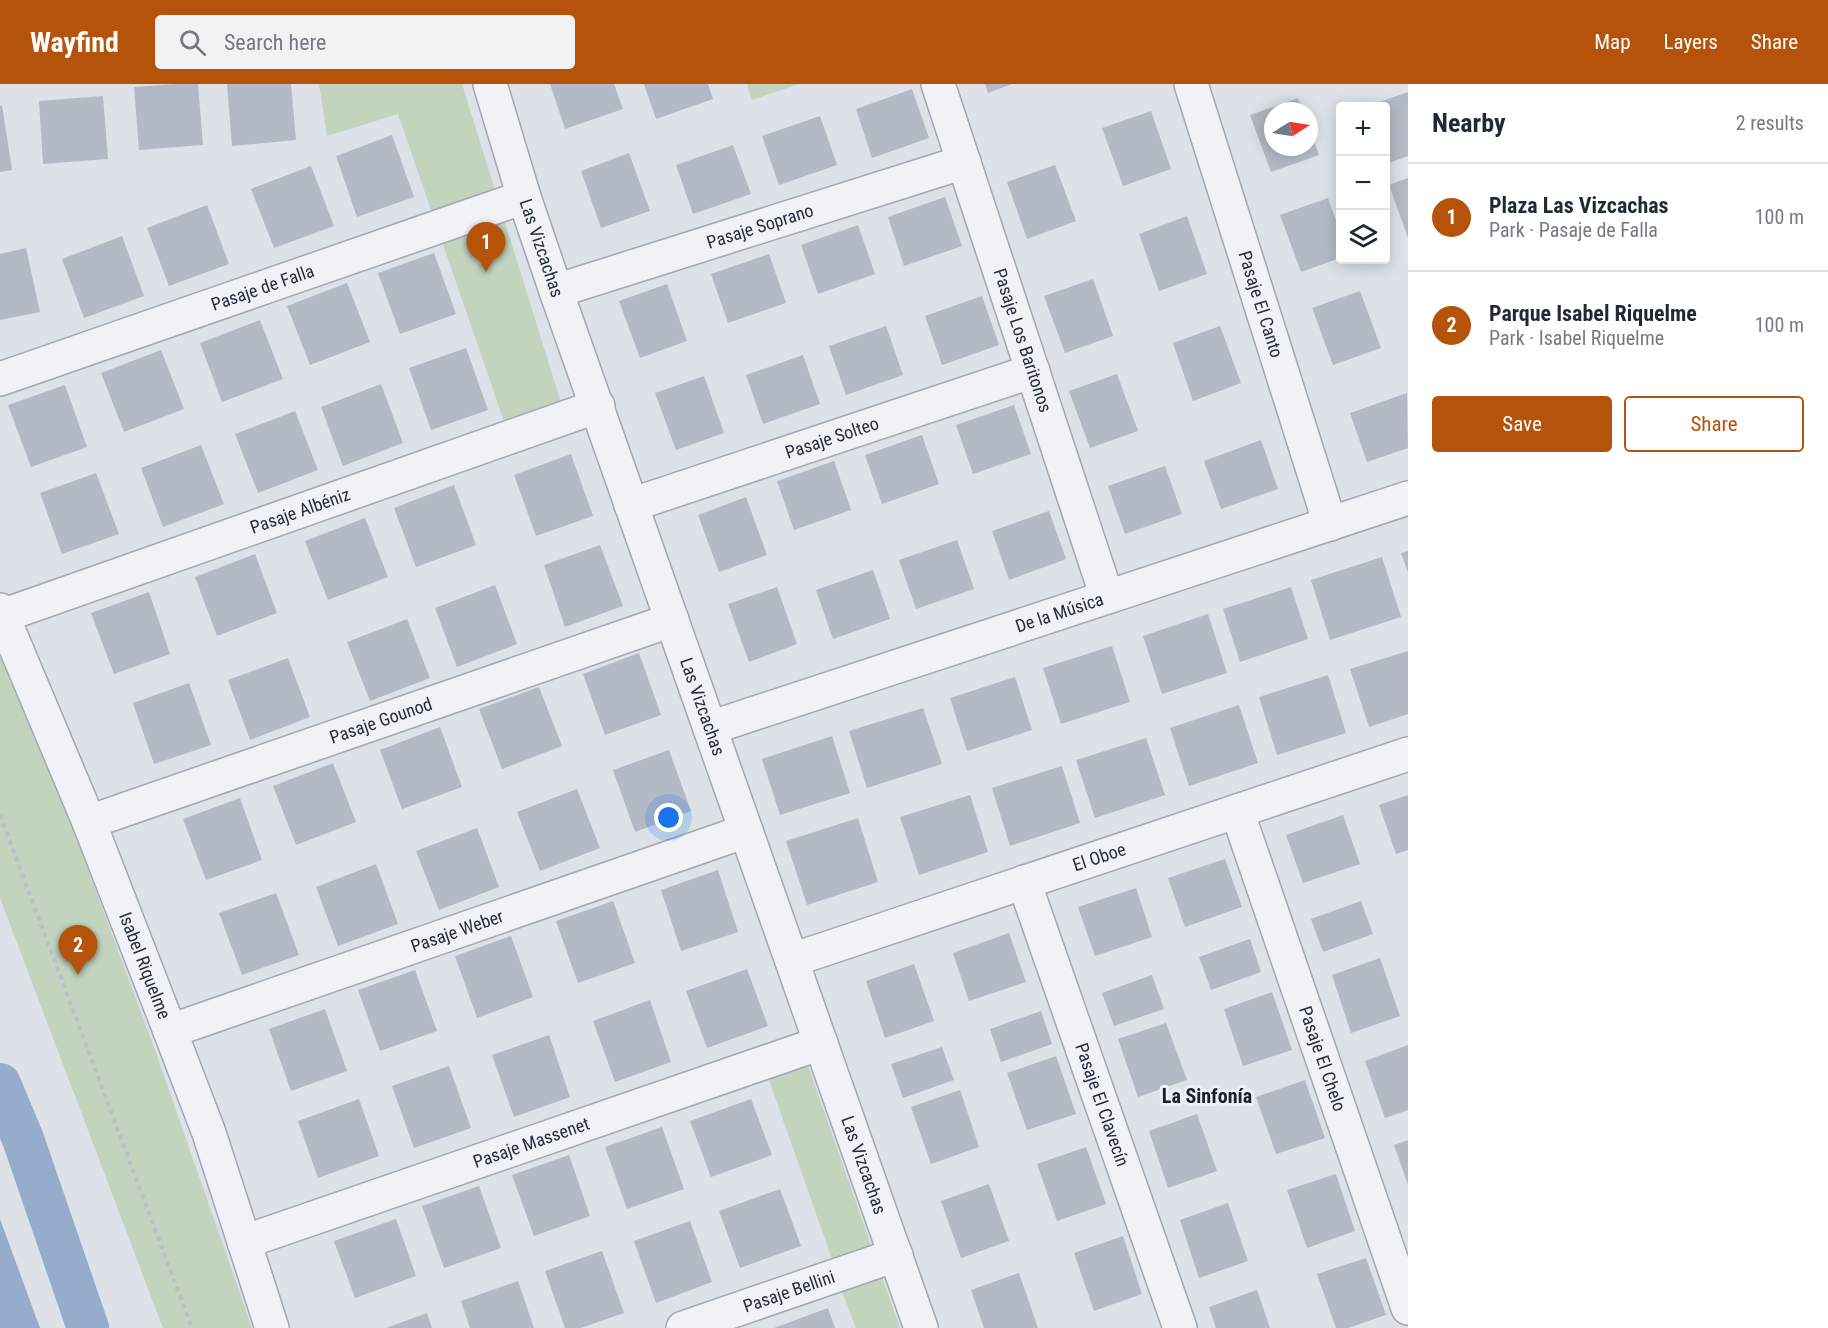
<!DOCTYPE html>
<meta charset="utf-8">
<style>
body{margin:0;font-family:"Roboto Condensed",sans-serif;background:#f2f2f3;color:#1f2937}
.controls{position:absolute;right:18px;top:18px;display:grid;overflow:hidden;border-radius:6px;box-shadow:0 3px 15px #0003}
.controls button{width:54px;height:54px;display:grid;place-items:center;padding:0;border:0;border-bottom:2px solid #e0e1e3;background:#fff;color:#1f2937;font:30px sans-serif}
.compass{position:absolute;left:1264px;top:18px;width:54px;height:54px;border-radius:50%;background:#fff;box-shadow:0 3px 15px #0003;rotate:78deg}
.you{position:absolute;left:669px;top:734px;width:21px;height:21px;margin:-15px;border:4px solid #fff;border-radius:50%;background:#1a73e8;box-shadow:0 0 0 9px #1a73e833}
.badge{display:grid;place-items:center;width:39px;height:39px;border-radius:50%;background:#b45309;color:#fff;font-size:20px;font-weight:700}
.pin{position:absolute;translate:-50% -50px;filter:drop-shadow(0 2px 3px #0008)}
.pin::after{content:'';position:absolute;top:32px;width:21px;height:18px;background:inherit;clip-path:polygon(0 0,100% 0,50% 100%)}
.list{margin:0;padding:0;list-style:none}
h2{display:flex;justify-content:space-between;align-items:center;height:78px;margin:0;padding:0 24px;font-size:26px}
h2 small{font-size:20px;font-weight:400;color:#747a83}
.list li{display:grid;grid-template-columns:39px 1fr auto;gap:18px;align-items:center;box-sizing:border-box;height:108px;padding:0 24px;border-top:2px solid #e0e1e3}
.list b{display:block;font-size:22px;white-space:nowrap}
.list p{margin:0;font-size:20px;white-space:nowrap;color:#747a83}
.list em{font-size:20px;font-style:normal;color:#747a83}
.actions{display:flex;gap:12px;padding:18px 24px}
.actions a{flex:1;padding:14px 0;border:2px solid #b45309;border-radius:6px;text-align:center;font-size:21px;color:#b45309}
.actions .main{background:#b45309;color:#fff}
.icon{flex:none;width:33px;height:33px;fill:none;stroke:currentColor;stroke-width:2;stroke-linecap:round;stroke-linejoin:round}
.map{position:relative;flex:none;width:1408px;height:1244px;overflow:hidden}
header{display:flex;align-items:center;gap:36px;box-sizing:border-box;height:84px;padding:0 30px;background:#b45309;color:#fff}
header strong{font-size:28px}
nav{display:flex;gap:33px;margin-inline-start:auto;font-size:21px}
.search{width:420px;height:54px;background:#f2f2f3;display:flex;align-items:center;gap:15px;box-sizing:border-box;padding:0 21px;border-radius:6px;color:#747a83;font-size:22px}
main{display:flex}
aside{flex:1;background:#fff}
.map>svg:first-child{display:block}
</style>
<header>
<strong>Wayfind</strong>
<div class="search"><svg class="icon" aria-label="search" viewBox="0 0 24 24"><circle cx="10" cy="10" r="6"/><path d="M15 15l6 6"/></svg>Search here</div>
<nav><a>Map</a><a>Layers</a><a>Share</a></nav>
</header>
<main>
<div class="map">
<svg width="1408" height="1244" viewBox="0 0 1408 1244">
<rect width="100%" height="100%" fill="#dde1e8"/>
<g fill="#c2d3be">
<polygon points="319,0 462,0 563,325 506,343 398,30 327,52"/>
<polygon points="747,0 799,0 752,16"/>
<polygon points="0,567 69,734 156,969 252,1244 163,1244 0,814"/>
<polygon points="807,979 871,1161 832,1175 768,993"/>
<polygon points="882,1193 900,1244 856,1244 842,1207"/>
</g>
<polygon fill="#95accb" points="0,1135 40,1244 0,1244"/>
<g fill="none" stroke-linecap="round" stroke-linejoin="round">
<polyline stroke="#95accb" stroke-width="42" points="0,1000 23,1055 88,1244"/>
</g>
<g fill="#b4bac5">
<polygon points="176,0 198,0 203,61 139,66 134,3"/>
<polygon points="227,0 291,0 296,56 232,62"/>
<polygon points="550,0 614,0 623,25 565,45"/>
<polygon points="644,0 708,0 713,15 656,35"/>
<polygon points="985,0 1012,0 988,9"/>
<polygon points="912,5 929,54 872,74 856,25"/>
<polygon points="1408,8 1408,72 1386,80 1386,22 1368,22"/>
<polygon points="103,12 108,75 43,80 39,17"/>
<polygon points="1298,14 1303,27 1273,27 1273,63 1309,63 1309,44 1319,71 1271,88 1250,31"/>
<polygon points="2,21 12,86 0,88 0,22"/>
<polygon points="1151,27 1171,85 1123,102 1102,44"/>
<polygon points="820,32 837,81 779,101 762,52"/>
<polygon points="392,51 414,113 357,133 336,72"/>
<polygon points="733,61 751,110 693,130 676,81"/>
<polygon points="629,69 650,127 601,144 581,87"/>
<polygon points="1055,81 1076,137 1027,155 1007,98"/>
<polygon points="311,82 334,142 274,164 251,105"/>
<polygon points="1408,94 1408,154 1389,101"/>
<polygon points="945,113 962,162 904,182 888,133"/>
<polygon points="1328,114 1340,148 1340,174 1301,188 1280,131"/>
<polygon points="207,121 229,180 169,202 147,144"/>
<polygon points="1187,132 1207,190 1159,207 1139,150"/>
<polygon points="858,141 875,190 818,210 801,161"/>
<polygon points="122,152 144,212 84,234 62,175"/>
<polygon points="26,164 40,228 0,236 0,170"/>
<polygon points="434,169 456,230 400,250 378,189"/>
<polygon points="769,170 786,219 728,239 711,190"/>
<polygon points="1093,195 1113,252 1065,269 1044,212"/>
<polygon points="347,199 370,258 310,281 287,222"/>
<polygon points="667,200 687,257 640,274 619,217"/>
<polygon points="1360,207 1381,264 1333,281 1312,224"/>
<polygon points="982,212 999,261 942,281 925,232"/>
<polygon points="260,236 283,295 222,318 200,259"/>
<polygon points="886,242 903,291 846,311 829,262"/>
<polygon points="1220,242 1241,299 1193,317 1173,259"/>
<polygon points="466,264 488,326 431,346 409,284"/>
<polygon points="161,266 184,325 124,348 101,289"/>
<polygon points="803,271 820,320 763,340 746,291"/>
<polygon points="1117,290 1138,347 1090,364 1069,307"/>
<polygon points="704,292 724,349 676,366 655,309"/>
<polygon points="381,300 403,359 343,382 321,323"/>
<polygon points="65,301 87,363 31,383 8,321"/>
<polygon points="1407,309 1408,364 1367,378 1350,329"/>
<polygon points="1014,321 1031,370 973,390 956,341"/>
<polygon points="295,327 318,386 258,409 235,350"/>
<polygon points="922,351 939,400 882,420 865,371"/>
<polygon points="1261,356 1278,405 1221,425 1204,377"/>
<polygon points="201,361 224,420 163,443 141,384"/>
<polygon points="571,370 593,432 536,452 514,391"/>
<polygon points="834,377 851,426 794,446 777,397"/>
<polygon points="1165,382 1182,430 1125,450 1108,402"/>
<polygon points="96,389 119,450 62,470 40,409"/>
<polygon points="454,401 476,461 416,483 394,424"/>
<polygon points="746,413 767,471 719,488 698,431"/>
<polygon points="1049,427 1066,475 1009,496 992,447"/>
<polygon points="365,434 388,493 328,516 305,457"/>
<polygon points="957,456 974,505 916,525 899,476"/>
<polygon points="600,461 623,522 565,543 544,481"/>
<polygon points="1408,467 1408,488 1401,469"/>
<polygon points="255,470 277,529 217,552 195,493"/>
<polygon points="1382,473 1401,533 1330,556 1311,496"/>
<polygon points="873,486 890,535 833,555 816,506"/>
<polygon points="495,501 517,560 457,583 435,524"/>
<polygon points="777,503 797,560 749,578 728,520"/>
<polygon points="1291,503 1308,555 1240,578 1223,525"/>
<polygon points="149,508 170,570 114,590 91,529"/>
<polygon points="1208,530 1227,589 1162,610 1143,552"/>
<polygon points="407,535 430,594 370,617 347,558"/>
<polygon points="1112,562 1130,618 1061,640 1043,584"/>
<polygon points="1408,567 1408,630 1369,643 1350,585"/>
<polygon points="639,569 661,631 605,651 583,590"/>
<polygon points="288,574 310,633 250,656 228,596"/>
<polygon points="1328,591 1346,649 1277,671 1259,613"/>
<polygon points="1015,593 1032,646 967,667 950,614"/>
<polygon points="189,599 211,661 154,680 133,619"/>
<polygon points="539,603 562,662 502,685 479,625"/>
<polygon points="1239,621 1258,679 1189,702 1170,644"/>
<polygon points="923,624 942,680 867,704 849,647"/>
<polygon points="440,643 462,703 402,725 380,666"/>
<polygon points="832,652 850,709 780,731 762,675"/>
<polygon points="1146,654 1165,711 1095,734 1076,676"/>
<polygon points="669,666 691,727 635,748 613,686"/>
<polygon points="333,679 356,738 296,761 273,702"/>
<polygon points="1062,682 1080,739 1010,762 992,704"/>
<polygon points="577,705 600,764 540,787 517,728"/>
<polygon points="970,711 988,768 919,791 900,733"/>
<polygon points="1408,711 1408,766 1396,770 1379,721"/>
<polygon points="240,714 262,776 206,796 183,735"/>
<polygon points="1343,731 1360,780 1303,799 1286,751"/>
<polygon points="858,734 878,798 807,821 786,757"/>
<polygon points="477,744 499,803 439,826 416,767"/>
<polygon points="1225,775 1242,823 1185,843 1168,794"/>
<polygon points="376,780 398,840 338,862 316,803"/>
<polygon points="718,786 738,848 681,867 661,806"/>
<polygon points="1136,804 1152,853 1095,872 1078,823"/>
<polygon points="276,809 299,871 242,891 219,829"/>
<polygon points="613,817 635,879 578,899 556,837"/>
<polygon points="1361,817 1373,850 1323,868 1311,835"/>
<polygon points="1009,849 1026,898 969,917 953,869"/>
<polygon points="511,852 533,913 477,934 455,872"/>
<polygon points="1250,855 1261,888 1211,906 1199,873"/>
<polygon points="1380,874 1400,932 1351,949 1332,891"/>
<polygon points="914,880 934,937 885,954 866,897"/>
<polygon points="747,885 768,942 707,964 686,907"/>
<polygon points="415,886 437,947 380,967 358,906"/>
<polygon points="1152,891 1164,925 1114,942 1102,909"/>
<polygon points="1272,908 1292,966 1243,982 1224,925"/>
<polygon points="650,916 671,978 615,998 593,937"/>
<polygon points="325,925 347,987 291,1007 269,945"/>
<polygon points="1041,927 1052,960 1001,978 990,945"/>
<polygon points="1166,939 1187,996 1138,1013 1118,955"/>
<polygon points="549,951 570,1013 514,1033 492,971"/>
<polygon points="1408,961 1408,1026 1385,1034 1365,977"/>
<polygon points="942,963 954,996 903,1014 891,980"/>
<polygon points="1056,972 1076,1030 1027,1046 1007,989"/>
<polygon points="449,982 471,1044 414,1064 392,1002"/>
<polygon points="1305,996 1325,1054 1276,1070 1256,1013"/>
<polygon points="960,1006 979,1063 931,1080 911,1023"/>
<polygon points="359,1015 379,1072 318,1094 298,1037"/>
<polygon points="751,1015 772,1071 711,1093 690,1037"/>
<polygon points="1197,1030 1217,1087 1168,1104 1149,1047"/>
<polygon points="662,1043 684,1105 627,1125 605,1063"/>
<polygon points="1408,1056 1408,1101 1394,1061"/>
<polygon points="1086,1063 1106,1120 1057,1137 1037,1080"/>
<polygon points="569,1071 590,1132 534,1152 512,1091"/>
<polygon points="1336,1090 1355,1147 1307,1164 1287,1106"/>
<polygon points="989,1100 1009,1157 961,1174 941,1117"/>
<polygon points="479,1102 501,1164 444,1184 422,1122"/>
<polygon points="780,1105 801,1162 740,1184 719,1127"/>
<polygon points="1228,1119 1248,1177 1199,1194 1180,1136"/>
<polygon points="396,1135 416,1192 355,1214 334,1157"/>
<polygon points="690,1137 712,1198 656,1219 634,1157"/>
<polygon points="1123,1152 1142,1210 1094,1227 1074,1169"/>
<polygon points="602,1167 624,1229 581,1244 565,1244 545,1187"/>
<polygon points="1366,1174 1386,1231 1348,1244 1336,1244 1317,1190"/>
<polygon points="1019,1189 1038,1244 984,1244 971,1206"/>
<polygon points="518,1197 534,1244 470,1244 461,1217"/>
<polygon points="1257,1206 1270,1244 1216,1244 1209,1223"/>
<polygon points="828,1224 835,1244 774,1244"/>
<polygon points="427,1229 432,1244 386,1244"/>
</g>
<g fill="none" stroke-linecap="round" stroke-linejoin="round">
<g stroke="#a2a8b2" stroke-width="36">
<g id="minor">
<path id="s1" d="M 490,0 L 524,113 L 556,207 L 921,1244"/>
<path id="s2" d="M 938,0 L 1107,513"/>
<path id="s3" d="M 1191,0 L 1330,440"/>
<path id="s4" d="M 556,207 L 964,78"/>
<path id="s5" d="M 0,295 L 524,113"/>
<path id="s6" d="M 631,421 L 1033,287"/>
<path id="s7" d="M 2,532 L 598,322"/>
<path id="s8" d="M 710,644 L 1408,414"/>
<path id="s9" d="M 1237,727 L 1408,1224"/>
<path id="s10" d="M 89,738 L 672,536"/>
<path id="s11" d="M 1024,798 L 1180,1244"/>
<path id="s12" d="M 792,876 L 1408,670"/>
<path id="s13" d="M 170,947 L 746,747"/>
<path id="s14" d="M 244,1158 L 821,959"/>
<path id="s15" d="M 683,1244 L 896,1171"/>
</g>
</g>
<g stroke="#a2a8b2" stroke-width="36">
<g id="tertiary">
<path id="s16" d="M 0,526 L 89,738 L 170,947 L 209,1049 L 272,1244"/>
</g>
</g>
<polyline stroke="#bbbfc7" stroke-width="4" stroke-dasharray="4.5 4.5" stroke-linecap="butt" points="0,731 192,1244"/>
<use href="#minor" stroke="#f0f2f6" stroke-width="33"/>
<use href="#tertiary" stroke="#f0f2f6" stroke-width="33"/>
</g>
<g text-anchor="middle" stroke-width="6" stroke-linejoin="round" paint-order="stroke">
<g font-size="18" fill="#252e40" stroke="#edf0f6">
<text dy="6" stroke="none"><textPath href="#s4" startOffset="214">Pasaje Soprano</textPath></text>
<text dy="6" stroke="none"><textPath href="#s1" startOffset="172">Las Vizcachas</textPath></text>
<text dy="6" stroke="none"><textPath href="#s5" startOffset="278">Pasaje de Falla</textPath></text>
<text dy="6" stroke="none"><textPath href="#s3" startOffset="231">Pasaje El Canto</textPath></text>
<text dy="6" stroke="none"><textPath href="#s2" startOffset="270">Pasaje Los Baritonos</textPath></text>
<text dy="6" stroke="none"><textPath href="#s6" startOffset="212">Pasaje Solteo</textPath></text>
<text dy="6" stroke="none"><textPath href="#s7" startOffset="316">Pasaje Albéniz</textPath></text>
<text dy="6" stroke="none"><textPath href="#s8" startOffset="368">De la Música</textPath></text>
<text dy="6" stroke="none"><textPath href="#s1" startOffset="658">Las Vizcachas</textPath></text>
<text dy="6" stroke="none"><textPath href="#s10" startOffset="309">Pasaje Gounod</textPath></text>
<text dy="6" stroke="none"><textPath href="#s12" startOffset="324">El Oboe</textPath></text>
<text dy="6" stroke="none"><textPath href="#s13" startOffset="304">Pasaje Weber</textPath></text>
<text dy="6" stroke="none"><textPath href="#s16" startOffset="384">Isabel Riquelme</textPath></text>
<text dy="6" stroke="none"><textPath href="#s9" startOffset="262">Pasaje El Chelo</textPath></text>
<text dy="6" stroke="none"><textPath href="#s11" startOffset="236">Pasaje El Clavecín</textPath></text>
<text dy="6" stroke="none"><textPath href="#s14" startOffset="304">Pasaje Massenet</textPath></text>
<text dy="6" stroke="none"><textPath href="#s1" startOffset="1144">Las Vizcachas</textPath></text>
<text dy="6" stroke="none"><textPath href="#s15" startOffset="112">Pasaje Bellini</textPath></text>
</g>
<g font-size="20" font-weight="bold" fill="#181f30" stroke="#edf0f6">
<text x="1207" y="1019">La Sinfonía</text>
</g>
</g>
</svg>
<div class="controls">
<button>+</button>
<button>−</button>
<button><svg class="icon" aria-label="layers" viewBox="0 0 24 24"><path d="M12 4l9 5-9 5-9-5zM3 14l9 5 9-5"/></svg></button>
</div>
<svg class="compass" viewBox="-18 -18 36 36"><path d="M0-13l5 13h-10z" fill="#e53935"/><path d="M0 13l5-13h-10z" fill="#747a83"/></svg>
<div class="you"></div>
<div class="pin badge" style="left:486px;top:188px">1</div>
<div class="pin badge" style="left:78px;top:891px">2</div>
</div>
<aside>
<h2>Nearby<small>2 results</small></h2>
<ul class="list">
<li><span class="badge">1</span><div><b>Plaza Las Vizcachas</b><p>Park · Pasaje de Falla</p></div><em>100 m</em></li>
<li><span class="badge">2</span><div><b>Parque Isabel Riquelme</b><p>Park · Isabel Riquelme</p></div><em>100 m</em></li>
</ul>
<div class="actions"><a class="main">Save</a><a>Share</a></div>
</aside>
</main>
